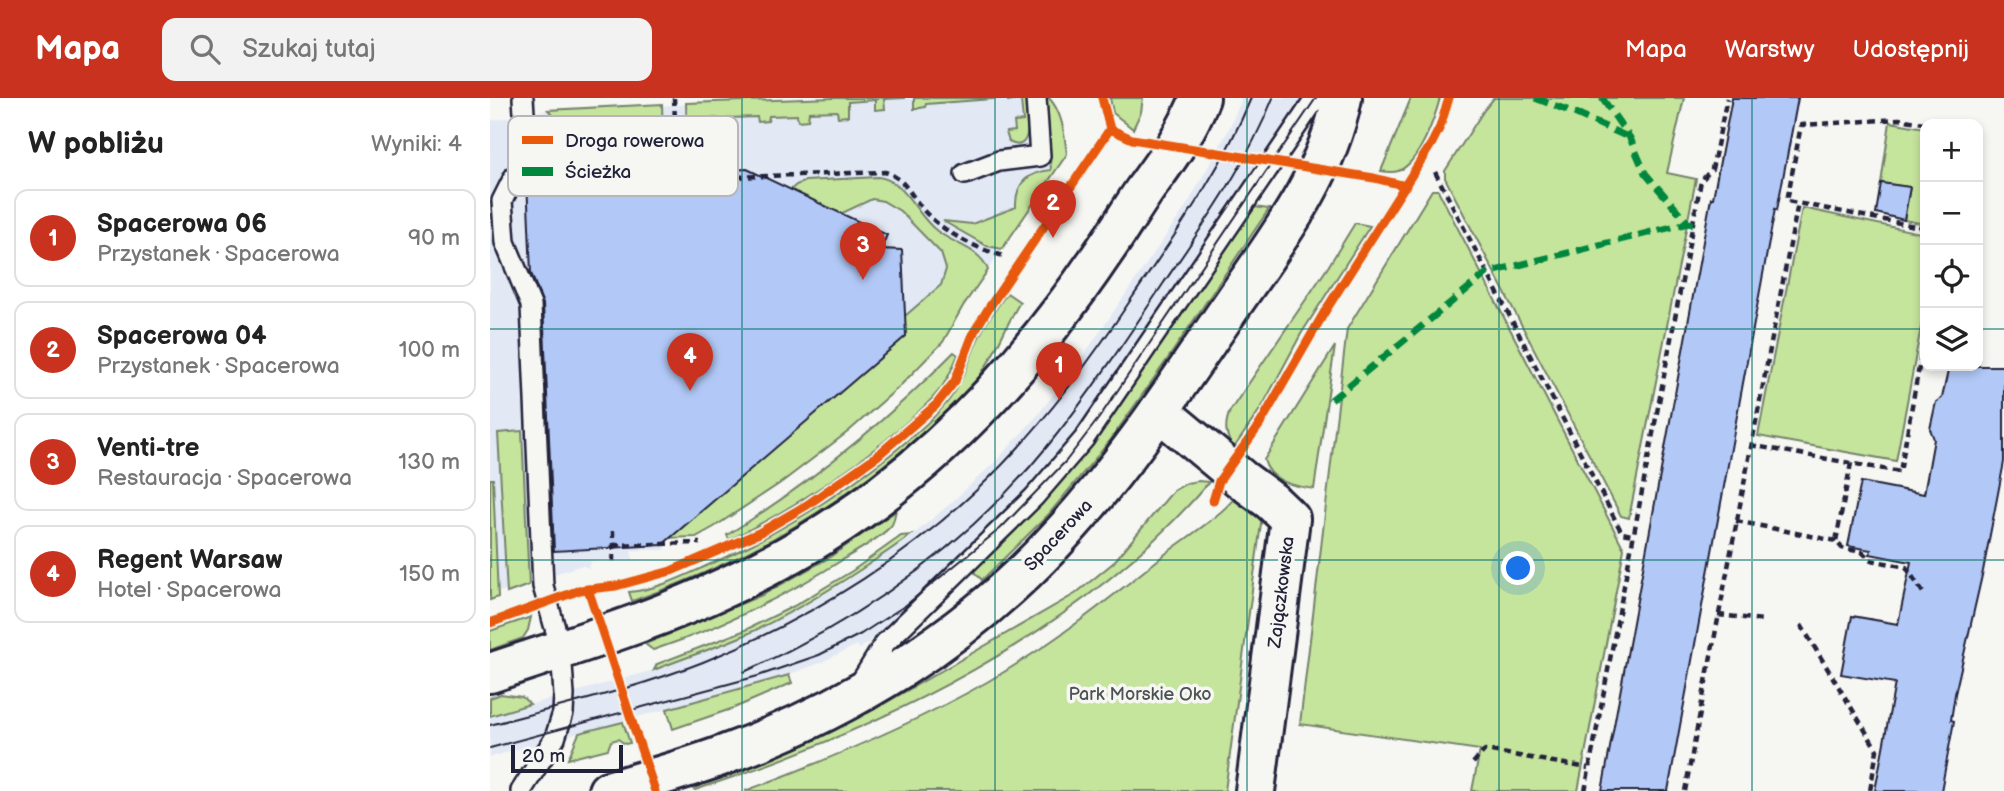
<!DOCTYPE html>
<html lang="pl">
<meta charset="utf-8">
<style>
body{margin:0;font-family:"Balsamiq Sans",sans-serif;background:#f2f2f2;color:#222}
.controls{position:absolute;right:21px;top:21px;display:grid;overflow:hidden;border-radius:14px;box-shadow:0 4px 10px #0003}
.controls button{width:63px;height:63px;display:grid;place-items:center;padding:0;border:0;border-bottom:2px solid #e0e0e0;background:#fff;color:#222;font:35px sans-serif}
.scale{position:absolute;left:21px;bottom:18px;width:112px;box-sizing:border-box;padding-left:7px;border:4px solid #22223b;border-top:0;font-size:19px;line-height:24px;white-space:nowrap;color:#22223b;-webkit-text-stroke:5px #f6f6f2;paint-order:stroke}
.you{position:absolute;left:1029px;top:471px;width:24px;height:24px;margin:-18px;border:5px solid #fff;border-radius:50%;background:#1a73e8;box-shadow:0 0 0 10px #1a73e833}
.badge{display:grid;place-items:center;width:46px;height:46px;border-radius:50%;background:#c8321e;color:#fff;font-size:23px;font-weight:700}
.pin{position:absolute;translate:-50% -58px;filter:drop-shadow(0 2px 4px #0008)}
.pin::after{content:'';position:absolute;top:37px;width:24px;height:21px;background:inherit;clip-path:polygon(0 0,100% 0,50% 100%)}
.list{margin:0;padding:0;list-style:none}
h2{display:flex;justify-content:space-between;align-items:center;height:91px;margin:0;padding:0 28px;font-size:30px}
h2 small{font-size:23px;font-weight:400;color:#767676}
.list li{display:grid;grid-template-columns:46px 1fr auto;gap:21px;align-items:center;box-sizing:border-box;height:98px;margin:0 14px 14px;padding:0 14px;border:2px solid #e0e0e0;border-radius:14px}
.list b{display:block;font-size:26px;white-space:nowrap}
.list p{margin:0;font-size:23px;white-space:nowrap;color:#767676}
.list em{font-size:23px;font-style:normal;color:#767676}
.icon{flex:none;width:38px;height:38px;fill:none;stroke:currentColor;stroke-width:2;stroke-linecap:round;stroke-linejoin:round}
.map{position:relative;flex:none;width:1514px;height:693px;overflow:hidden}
header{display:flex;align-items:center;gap:42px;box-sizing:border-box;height:98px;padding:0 35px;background:#c8321e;color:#fff}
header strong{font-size:33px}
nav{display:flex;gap:38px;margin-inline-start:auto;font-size:24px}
.search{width:490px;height:63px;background:#f2f2f2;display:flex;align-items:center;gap:18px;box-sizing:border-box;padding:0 24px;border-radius:14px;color:#767676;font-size:26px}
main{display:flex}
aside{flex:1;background:#fff}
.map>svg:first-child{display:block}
</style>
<header>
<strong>Mapa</strong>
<div class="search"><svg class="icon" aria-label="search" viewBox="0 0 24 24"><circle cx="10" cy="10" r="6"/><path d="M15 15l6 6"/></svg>Szukaj tutaj</div>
<nav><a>Mapa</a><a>Warstwy</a><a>Udostępnij</a></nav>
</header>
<main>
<aside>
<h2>W pobliżu<small>Wyniki: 4</small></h2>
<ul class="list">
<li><span class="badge">1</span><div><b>Spacerowa 06</b><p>Przystanek · Spacerowa</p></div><em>90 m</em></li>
<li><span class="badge">2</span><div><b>Spacerowa 04</b><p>Przystanek · Spacerowa</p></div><em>100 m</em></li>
<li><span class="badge">3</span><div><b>Venti-tre</b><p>Restauracja · Spacerowa</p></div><em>130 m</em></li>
<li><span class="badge">4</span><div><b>Regent Warsaw</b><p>Hotel · Spacerowa</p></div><em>150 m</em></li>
</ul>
</aside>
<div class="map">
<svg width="1514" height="693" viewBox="0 0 1514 693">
<rect width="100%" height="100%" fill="#f6f6f2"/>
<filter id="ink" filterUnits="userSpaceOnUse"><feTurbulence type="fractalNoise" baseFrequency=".0143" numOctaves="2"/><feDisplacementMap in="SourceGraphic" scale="14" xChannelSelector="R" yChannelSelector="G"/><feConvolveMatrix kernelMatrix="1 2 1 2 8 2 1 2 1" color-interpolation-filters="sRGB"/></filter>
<g filter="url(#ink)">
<g fill="#e2e8f4">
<polygon points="343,0 559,0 570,17 577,56 473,208 453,244 409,289 331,356 260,406 206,439 175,440 175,452 141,452 143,462 101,463 98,470 92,467 0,497 0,23 50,13"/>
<polygon points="750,0 834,0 828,19 825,19 597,353 553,404 483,473 480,468 406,526 369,551 367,547 330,565 284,582 0,659 0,618 164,572 255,537 350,487 424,436 461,405 508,361 546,319 589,264 697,107 738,33 751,3"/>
</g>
<g fill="#c5e49c" stroke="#74836c" stroke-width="2">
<polygon points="343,0 415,0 394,1 395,11 385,12 385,2 358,4 358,18 348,19 347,13 319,14 318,22 308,23 307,17 279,18 278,23 268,24 267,19 238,20 238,25 228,26 227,20 210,21 211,41 197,42 196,5"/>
<polygon points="424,0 516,0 436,6 435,9 424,11"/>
<path d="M 517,0 L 536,0 C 537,12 545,58 519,44 L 516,34 L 525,33 L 524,24 L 533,23 L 531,2 L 518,3 Z"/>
<path d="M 555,0 L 559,0 C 573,15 574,36 577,56 L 512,151 L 497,148 L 453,123 L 482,126 L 526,109 C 525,85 539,74 561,72 Z"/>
<polygon points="620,0 653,0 651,14 643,31 623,15"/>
<path d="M 921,0 L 950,0 C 945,19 929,66 908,73 C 903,75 897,74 891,73 Z"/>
<polygon points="1004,0 1194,0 1177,75 1206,81 1139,420 1131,418 955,80 955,73 994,12"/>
<polygon points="172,6 173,42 160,43 159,23 79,27 69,23 58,12"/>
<polygon points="1400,24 1435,30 1435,126 1414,122 1420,89 1391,85"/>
<path d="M 388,79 C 416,82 426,118 447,133 C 465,147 490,150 498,172 L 473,208 L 453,244 L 409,289 L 359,333 L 292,384 L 224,429 L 206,439 L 175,440 L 386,243 L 451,187 L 456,171 L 451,155 L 410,113 L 393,103 L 382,101 L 344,119 L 298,94 L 306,87 L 315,83 Z"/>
<polygon points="942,92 948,92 1134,451 1088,693 982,693 990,652 810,626 857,231"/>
<polygon points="764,109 779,111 679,259 619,344 559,416 492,482 483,473 553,404 597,353"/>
<polygon points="1312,110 1435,136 1435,208 1406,363 1268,338"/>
<path d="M 865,125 L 880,128 L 811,236 L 773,307 L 744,350 C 735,338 734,327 740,313 L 838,169 Z"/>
<path d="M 517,195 L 530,204 C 514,230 505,259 486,283 C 467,307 443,327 420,346 C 338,416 244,468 142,503 L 139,494 C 165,492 190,480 214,469 C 283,439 346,400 405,353 C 424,337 444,321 459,302 C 476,281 479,258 491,235 C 498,221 508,208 517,195 Z"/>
<path d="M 845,248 L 824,391 C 804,388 780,384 774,362 Z"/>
<path d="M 464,254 L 468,257 C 462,271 457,284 447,295 C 432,313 412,328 395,343 C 347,381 295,415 239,442 L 237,437 C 321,385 395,324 464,254 Z"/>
<polygon points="32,333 39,487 17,495 8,335"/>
<polygon points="0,381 3,381 8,499 0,502"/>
<path d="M 708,383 L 719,384 C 592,535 389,632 205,692 L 202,690 L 201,688 L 376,612 L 378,615 L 585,496 L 623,465 L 683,393 L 697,385 Z"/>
<path d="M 747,397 L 772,418 L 735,693 L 255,693 C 338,662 419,628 497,584 C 560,548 617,503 674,457 C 699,437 727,422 747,397 Z"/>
<path d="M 406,413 C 404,418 404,425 401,428 C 391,439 369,452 357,459 C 296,498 232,529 163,552 L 155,546 L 272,497 L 337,461 Z"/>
<path d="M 421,437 C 368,475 314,510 255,537 C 225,550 194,560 164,572 L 167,566 L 253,533 L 304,508 L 362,473 L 411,438 Z"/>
<polygon points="41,519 38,532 33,540 0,552 0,533"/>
<polygon points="299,577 302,585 244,610 183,631 177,611"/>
<polygon points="11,596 32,599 40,606 0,618 0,600"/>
<polygon points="133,624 140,645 135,646 128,641 121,643 118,651 78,661 89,635"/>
</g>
<g fill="#b2c9f7" stroke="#22223b" stroke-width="2">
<polygon points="1242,0 1308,0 1287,112 1285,111 1178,693 1112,693 1221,100 1223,100"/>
<polygon points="257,71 397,137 391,151 412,152 416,238 172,447 64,453 53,206 41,175 37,82"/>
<polygon points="1391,85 1420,89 1414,122 1386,115"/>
<polygon points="1459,268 1514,268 1514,364 1493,473 1465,596 1461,622 1464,623 1451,693 1385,693 1405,585 1351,576 1362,518 1408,526 1421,464 1380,456 1381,452 1358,448 1371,384 1434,396 1444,341 1440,331 1446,304 1452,300"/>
</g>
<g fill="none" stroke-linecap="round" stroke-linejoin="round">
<g stroke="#22223b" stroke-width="24">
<g id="lane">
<polyline points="475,76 509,63 550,58 546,0"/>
<polyline points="369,587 395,545 544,399 594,341 826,0"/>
<polyline points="31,693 65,640 73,615 74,597 71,551 53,488 41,207 15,144 12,103 24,79 37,62 33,0"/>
</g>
</g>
<g stroke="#22223b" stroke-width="44">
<polyline id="street" points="669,313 751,381 781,403 800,421 765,693"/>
</g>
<g stroke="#22223b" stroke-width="44">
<g id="secondary">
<path d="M 0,575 C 80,548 162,524 238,488 C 401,413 516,299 615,152 C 629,132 642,110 656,90 C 677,61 697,34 710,0"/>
<path d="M 118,693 C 157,682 196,671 234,657 C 357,613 475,540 564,444 C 629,375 682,295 735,217 C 781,149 836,82 852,0"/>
</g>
</g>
<g stroke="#22223b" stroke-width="4.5" stroke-dasharray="7 5" stroke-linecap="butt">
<polyline points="184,0 188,91"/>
<polyline points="945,74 1132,435 1142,437"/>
<path d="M 187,81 L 395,74 C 416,80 422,101 437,116 C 457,136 487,151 514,158"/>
<polyline points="1435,130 1297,103 1311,27 1409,21 1440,26"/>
<polyline points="1260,347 1410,374 1435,236"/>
<polyline points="1361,365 1346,443 1352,450 1372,454 1381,462 1416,469 1434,496"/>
<polyline points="1246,423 1346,443"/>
<polyline points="123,433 123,463"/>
<polyline points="123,447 210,445"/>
<polyline points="1228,517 1273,522"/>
<polyline points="1311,527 1387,652 1380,693"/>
<polyline points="983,665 995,652 1098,670"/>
<polyline points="1095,693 1211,83 1222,71 1237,0"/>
<polyline points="1195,693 1308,105"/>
</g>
<use href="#lane" stroke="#f6f6f2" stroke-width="19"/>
<use href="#street" stroke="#f6f6f2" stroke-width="38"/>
<use href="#secondary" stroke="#f6f6f2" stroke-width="38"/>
<g stroke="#22223b" stroke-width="2">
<path d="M 254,574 C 372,521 478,447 560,345 C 601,294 637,240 673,186 C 714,126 756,68 783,0"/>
<path d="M 0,627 C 71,608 145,591 213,564 C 325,519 429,453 512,367 C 561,316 603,259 642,200 C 686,135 731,73 761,0"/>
<polyline points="0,650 268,578 329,557 371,536 416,507 511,430 576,363 609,320 826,0"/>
</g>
<g stroke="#00873e" stroke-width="7" stroke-dasharray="14 7" stroke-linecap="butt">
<polyline points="1045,0 1082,14 1140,40"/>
<polyline points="1112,0 1140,40 1155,75 1198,125 1203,126"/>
<polyline points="841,302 997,175 1198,125"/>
</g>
<g stroke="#f6f6f2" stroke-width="13">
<g id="cycleway">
<polyline points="612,0 620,31 642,41 884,80 916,88"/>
<polyline points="723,403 729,383 770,326 834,215 942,45 950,29 959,0"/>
<polyline points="98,491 165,693"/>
<polyline points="0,525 90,492 126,488 181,473 269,435 317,407 387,358 446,307 465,283 484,234 498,211 620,31"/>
</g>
</g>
<use href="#cycleway" stroke="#e8590c" stroke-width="9"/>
</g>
</g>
<path fill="none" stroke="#0f766e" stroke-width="2" stroke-opacity="0.55" d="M 252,0 L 252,693M 505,0 L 505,693M 757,0 L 757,693M 1009,0 L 1009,693M 1262,0 L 1262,693M 0,231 L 1435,231M 1488,231 L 1514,231M 0,462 L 1514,462"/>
<g text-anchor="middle" stroke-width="7" stroke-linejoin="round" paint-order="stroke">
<g font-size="18" fill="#22223b" stroke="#f6f6f2">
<text transform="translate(568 437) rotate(-47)" y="6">Spacerowa</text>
<text transform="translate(791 494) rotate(-83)" y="6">Zajączkowska</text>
</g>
<g font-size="18" fill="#4b5253" stroke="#f6f6f2">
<text x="650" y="602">Park Morskie Oko</text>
</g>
</g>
<rect x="18" y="18" width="230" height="80" rx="10" fill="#f6f6f2" stroke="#b6b6bb" stroke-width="2"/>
<rect x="32" y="38" width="31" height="8" fill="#e8590c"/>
<rect x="32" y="69" width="31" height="9" fill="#00873e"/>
<g font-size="19" fill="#22223b">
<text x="75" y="49">Droga rowerowa</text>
<text x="75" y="80">Ścieżka</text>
</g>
</svg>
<div class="controls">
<button>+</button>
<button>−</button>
<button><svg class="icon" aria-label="locate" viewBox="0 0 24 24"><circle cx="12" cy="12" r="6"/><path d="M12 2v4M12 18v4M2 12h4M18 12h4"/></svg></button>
<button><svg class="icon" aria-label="layers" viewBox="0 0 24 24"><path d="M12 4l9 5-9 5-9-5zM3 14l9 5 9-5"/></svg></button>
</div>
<div class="scale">20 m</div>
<div class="you"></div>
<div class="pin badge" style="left:569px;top:302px">1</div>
<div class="pin badge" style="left:563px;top:140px">2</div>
<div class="pin badge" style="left:373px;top:182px">3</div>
<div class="pin badge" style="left:200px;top:293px">4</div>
</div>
</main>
